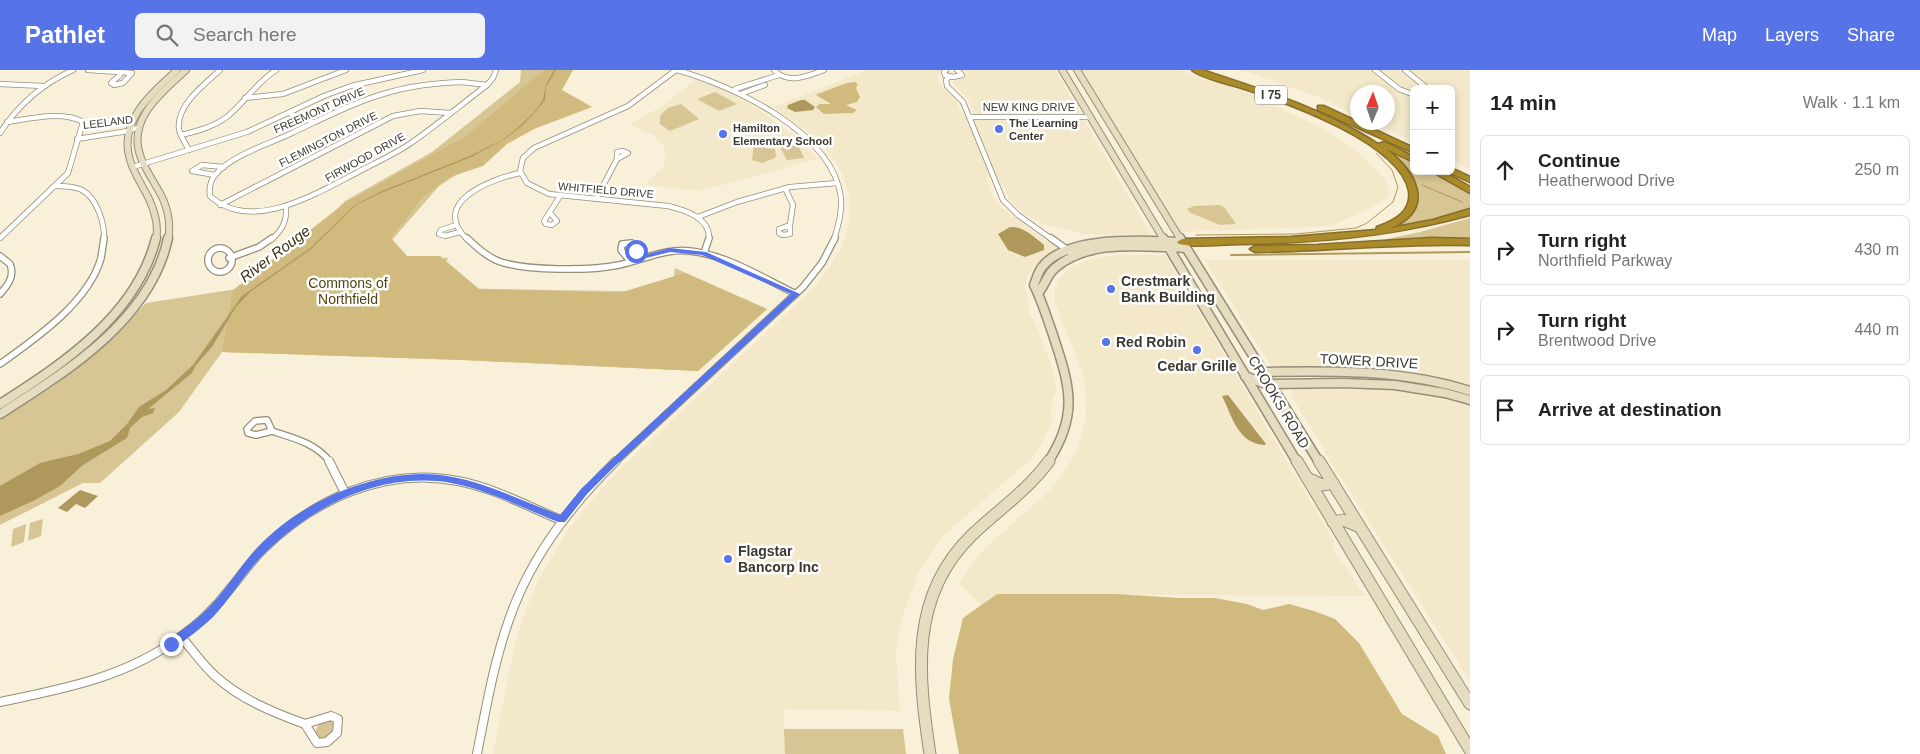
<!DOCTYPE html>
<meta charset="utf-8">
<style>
body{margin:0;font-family:Helvetica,sans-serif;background:#f2f2f2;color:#222}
.controls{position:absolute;right:15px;top:15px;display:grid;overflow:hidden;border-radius:8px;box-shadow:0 2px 8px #0003}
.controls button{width:45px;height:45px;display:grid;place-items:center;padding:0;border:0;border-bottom:1px solid #e0e0e0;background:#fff;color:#222;font:25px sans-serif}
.compass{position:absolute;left:1350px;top:15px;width:45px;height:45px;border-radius:50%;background:#fff;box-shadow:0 2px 8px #0003;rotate:2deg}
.stop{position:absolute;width:15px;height:15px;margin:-11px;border:4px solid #5673e8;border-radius:50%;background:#fff}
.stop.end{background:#5673e8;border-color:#fff;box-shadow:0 1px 5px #0008}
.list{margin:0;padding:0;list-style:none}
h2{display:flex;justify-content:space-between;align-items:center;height:65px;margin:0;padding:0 20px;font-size:21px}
h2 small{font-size:16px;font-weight:400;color:#767676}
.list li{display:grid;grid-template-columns:32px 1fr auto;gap:15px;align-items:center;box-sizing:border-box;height:70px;margin:0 10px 10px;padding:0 10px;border:1px solid #e0e0e0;border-radius:8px}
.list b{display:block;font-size:19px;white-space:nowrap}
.list p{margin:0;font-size:16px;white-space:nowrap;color:#767676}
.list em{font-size:16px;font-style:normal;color:#767676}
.icon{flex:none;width:28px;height:28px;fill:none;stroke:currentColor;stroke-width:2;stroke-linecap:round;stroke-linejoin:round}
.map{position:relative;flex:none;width:1470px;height:684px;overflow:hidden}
header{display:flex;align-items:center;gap:30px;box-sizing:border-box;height:70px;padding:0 25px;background:#5673e8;color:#fff}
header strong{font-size:24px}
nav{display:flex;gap:28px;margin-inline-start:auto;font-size:18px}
.search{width:350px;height:45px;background:#f2f2f2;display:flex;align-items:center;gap:12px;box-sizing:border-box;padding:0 18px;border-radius:8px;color:#767676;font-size:19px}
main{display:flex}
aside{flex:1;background:#fff}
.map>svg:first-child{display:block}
</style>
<header>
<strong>Pathlet</strong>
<div class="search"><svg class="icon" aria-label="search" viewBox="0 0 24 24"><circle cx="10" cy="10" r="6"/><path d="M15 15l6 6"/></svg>Search here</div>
<nav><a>Map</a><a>Layers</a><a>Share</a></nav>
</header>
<main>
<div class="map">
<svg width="1470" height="684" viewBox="0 0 1470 684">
<rect width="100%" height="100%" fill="#f9f0da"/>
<g fill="#f3e8ca">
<polygon points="868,0 941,0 938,7 939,13 956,30 962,44 974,44 968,29 952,12 965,6 966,2 963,0 1055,0 1151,165 1084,164 1044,154 1024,144 1011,132 998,107 986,107 993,127 1001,137 1057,178 1033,197 1028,206 1025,217 1029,237 1028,240 1037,258 1050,292 1055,311 1056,322 1053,326 1051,341 1052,351 1038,381 1031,389 944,465 918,504 901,551 896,582 900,641 784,639 785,684 493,684 515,574 527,537 540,507 569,459 590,432 617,402 817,215 840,181 847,163 850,139 849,124 843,105 834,89 818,70 773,37"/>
<polygon points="1081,0 1179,0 1245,21 1323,59 1354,79 1380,103 1386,112 1390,123 1383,131 1332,156 1180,162"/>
<polygon points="1242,0 1470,0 1470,99 1451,90 1451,19 1414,19 1414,72 1373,53 1388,52 1388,22 1358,22 1357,45 1318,27"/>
<polygon points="696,9 730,22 757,38 798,68 817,89 701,121 644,115 664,97 665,78 654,65 629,55 664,35"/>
<polygon points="1118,185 1165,185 1334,471 1333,477 1335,484 1345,495 1359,518 1367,526 997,524 981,535 959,513 983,480 1048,422 1060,408 1077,382 1086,347 1085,316 1081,298 1055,234 1055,218 1058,210 1070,197 1094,188"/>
<polygon points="1205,190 1470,190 1470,316 1400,297 1354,299 1275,297 1269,293"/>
<polygon points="1291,319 1403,320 1433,324 1470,336 1470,611 1326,384 1322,375 1292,327"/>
</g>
<g fill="#d7c594">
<polygon points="521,0 567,0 505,73 439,116 392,170 406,187 448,188 435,218 672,222 675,198 767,239 698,301 463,290 222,282 179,342 100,413 83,413 0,455 0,350 49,319 83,294 125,256 146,233 237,219 308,168 345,131 432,82 520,12"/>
<polygon points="715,22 737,34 719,41 697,29"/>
<polygon points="681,34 699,49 670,61 660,54 660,46 668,38"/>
<polygon points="759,72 764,74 765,78 775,79 776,87 763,93 752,90 754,74"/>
<path d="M 1377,74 L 1414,94 L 1414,101 L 1428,101 L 1470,124 L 1470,139 L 1426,151 L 1387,158 C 1404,151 1419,142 1417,122 Z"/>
<polygon points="798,75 804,88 787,90 780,77"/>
<polygon points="1219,135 1224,137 1236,154 1220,155 1191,143 1187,139 1194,136"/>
<polygon points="1470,148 1470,170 1430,168 1389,171 1387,169 1420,162"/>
<polygon points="43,449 41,466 28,471 30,453"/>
<polygon points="26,454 24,472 11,477 13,459"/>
<path d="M 325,650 L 334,651 L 335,660 L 331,665 L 321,669 L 316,666 C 314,658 319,654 325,650 Z"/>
<polygon points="784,659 903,659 906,684 785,684"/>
</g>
<g fill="#d1ba7d">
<polygon points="544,0 573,0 562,20 592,37 534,59 507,74 483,96 450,107 423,127 391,168 407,186 440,186 479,219 619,223 685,203 767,239 698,301 463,290 222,282 233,220 345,133 466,66"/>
<path d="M 855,12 L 858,14 L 856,18 L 860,27 L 857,32 L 846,35 L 857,40 L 853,43 L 824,44 L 816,37 L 820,34 L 831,34 L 816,25 L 817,24 C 831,20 841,13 855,12 Z"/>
<polygon points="997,524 1116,524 1179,528 1215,528 1247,534 1263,540 1289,534 1314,541 1335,549 1359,573 1402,644 1438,666 1446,684 959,684 949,629 953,589 963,548"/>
</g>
<g fill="#af985c">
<polygon points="554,0 556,0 546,17 545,30 536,41 523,55 505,69 471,87 383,122 356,135 311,179 250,222 236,237 212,277 196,295 192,303 148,339 155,338 153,343 142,347 130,358 127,368 83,395 60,416 35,430 0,446 0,416 40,393 78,384 110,371 127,354 139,337 166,320 193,295 242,226 309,179 355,135 382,121 470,86 504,69 521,55 535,41 543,30 546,15"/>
<polygon points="801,30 805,30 815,37 813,40 795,42 787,38 788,35"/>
<path d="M 1010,157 C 1023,156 1034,167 1044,175 L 1044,180 L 1025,187 L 1008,180 L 998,164 Z"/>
<path d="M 1228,325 L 1266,374 L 1265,375 C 1238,374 1232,346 1222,326 Z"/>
<polygon points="80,420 98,426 85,438 76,434 67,442 58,438"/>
</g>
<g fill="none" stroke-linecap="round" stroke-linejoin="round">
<g stroke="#af985c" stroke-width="1">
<polyline points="1422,115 1462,132"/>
<polyline points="1196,165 1295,164 1356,158 1367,153 1393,132 1398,117 1392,100 1376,83"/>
</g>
<polyline stroke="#af985c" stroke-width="2" points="1231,185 1470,182"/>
<g stroke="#968e79" stroke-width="6">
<g id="street-far2">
<polyline points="88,0 120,2"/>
<path d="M 676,0 L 628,36 L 534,78 L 523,88 L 520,101 L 527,113 L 549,124 L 668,136 C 685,140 711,148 709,170"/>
<path d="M 677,0 C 734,16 833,62 841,128 C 842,143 838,156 834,170"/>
<path d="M 774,0 C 788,15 808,6 824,0"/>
<polyline points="946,0 944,2 945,5 953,7 962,5 957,0"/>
<polyline points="1375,0 1399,19 1414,25"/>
<polyline points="1405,0 1428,19"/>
<polygon points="120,2 132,3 123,13 114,15 111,13 120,5"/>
<polyline points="949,7 946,10 947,16 963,32 1003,130 1018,145 1053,170"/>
<path d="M 462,12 L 487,15 C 462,34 437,55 411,73 C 395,84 375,93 358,102 C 317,123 252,164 210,126 C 209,118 210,111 215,105 C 232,85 269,74 292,63 C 324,48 356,31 390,22 C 414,15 437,13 462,12 Z"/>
<polyline points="0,14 44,16"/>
<polyline points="487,15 493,8 496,0"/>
<polyline points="735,19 779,5"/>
<polyline points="743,23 765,15"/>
<polyline points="245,28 283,24 346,0"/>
<polyline points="289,43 313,52"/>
<polyline points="969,47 1090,47"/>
<path d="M 0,63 C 18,35 42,14 73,0"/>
<path d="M 181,65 C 197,61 214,57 228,46 C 245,32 257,12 276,0"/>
<polyline points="77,69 128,61 139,57"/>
<path d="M 189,80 C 186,74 180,66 179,59 C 176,35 205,14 220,0"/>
<polygon points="623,81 628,83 617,89 617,82"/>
<polyline points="133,97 247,62 324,26 351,16 423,0"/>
<polyline points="215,105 192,101 202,95 224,97"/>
<path d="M 55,116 C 64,116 74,116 82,120 C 97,128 105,154 104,170"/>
<polyline points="785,118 793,135 790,155"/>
<polyline points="596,129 617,89"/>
<polyline points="220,135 393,46 420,41 451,43"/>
<polyline points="550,143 557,151 552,155 546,154 544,151 560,126"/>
<polyline points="698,147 737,132 790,117 837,113"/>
<polyline points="456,155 441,160 439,164 445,166 460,162"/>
<polygon points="790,155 790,164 783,165 779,163 779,159"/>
<path d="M 0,168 L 68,103 L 83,52 C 63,40 29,49 7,52"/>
<path d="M 271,170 C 282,160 287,152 286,137"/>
<path d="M 468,170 C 428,133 491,109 520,103"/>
</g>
</g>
<g stroke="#968e79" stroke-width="8">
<g id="street-far1">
<path d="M 467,168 C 476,177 486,186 498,191 C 525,201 590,201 619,195 C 643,190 665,178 690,181 C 727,185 763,208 796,224"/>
<polyline points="1051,168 1076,186"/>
<circle cx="220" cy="190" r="12"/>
<polyline points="704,183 709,168"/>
<path d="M 0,186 L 10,194 C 15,206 8,215 0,224"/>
<polyline points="229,188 259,177 272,168"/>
<polyline points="630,191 621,180 622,174 632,173 642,187"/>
<path d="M 0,294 C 35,269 89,232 101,188 C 102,182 103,175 104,168"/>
<polygon points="267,350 272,361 256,365 248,363 247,359 255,351"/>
<path d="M 272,361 C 293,368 316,373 330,392"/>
<polyline points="615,392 803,217 822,193 835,168"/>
</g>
</g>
<g stroke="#968e79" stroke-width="10">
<g id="street">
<polyline points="329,391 345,423"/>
<path d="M 181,567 C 192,579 202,594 214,605 C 240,629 272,642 305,654"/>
<path d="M 0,632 C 63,619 127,607 180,567 C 199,554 215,538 229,520 C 240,507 249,494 260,482 C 312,430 384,396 458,411 C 494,418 527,436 561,450"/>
<polygon points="331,646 338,649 337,663 327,672 317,673 305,654"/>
<path d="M 477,684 C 486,638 494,591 510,547 C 531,487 571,435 616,391"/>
</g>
</g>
<g stroke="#968e79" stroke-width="8">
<g id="secondary-far2">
<polyline points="1062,0 1164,170"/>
<polyline points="1077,0 1181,170"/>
<path d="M 156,170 C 159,155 155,142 149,129 C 143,116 134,104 130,90 C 118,51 151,24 177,0"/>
<path d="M 168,170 C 171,155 169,143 163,129 C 156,115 147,103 141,88 C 126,50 161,23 186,0"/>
</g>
</g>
<g stroke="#968e79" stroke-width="11">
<g id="secondary-far1">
<polyline points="1163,168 1297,392"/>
<polyline points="1180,168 1319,392"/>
<path d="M 1038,223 C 1045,216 1047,204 1055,198 C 1090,168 1144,177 1186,178"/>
<path d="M 1264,302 C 1334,301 1402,299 1470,321"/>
<polyline points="1245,306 1265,314 1343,313 1395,315 1445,323 1470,330"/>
<path d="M 0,334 C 63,294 137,245 156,168"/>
<path d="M 0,344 C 66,302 151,250 168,168"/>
<path d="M 1048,392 C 1079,345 1070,316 1053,265 C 1047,248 1042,231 1034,215 C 1036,210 1038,202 1042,197 C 1068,164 1144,171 1182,172"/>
</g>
</g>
<g stroke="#968e79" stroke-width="13">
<g id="secondary">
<polyline points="1297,391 1470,680"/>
<polyline points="1319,391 1470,634"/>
<polyline points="1307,408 1322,415 1333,413"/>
<polyline points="1333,452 1343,450 1360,457"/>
<path d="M 930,684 C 918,605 909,526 972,465 C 997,441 1028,420 1049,391"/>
</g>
</g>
<g stroke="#846e2b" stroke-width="3">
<g id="highway">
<path d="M 1192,0 L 1202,0 C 1263,20 1324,39 1378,74 L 1385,72 L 1414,87 L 1414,92 L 1386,79 C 1415,101 1437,138 1391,158 L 1433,150 L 1470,139 L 1470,145 C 1394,166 1318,173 1240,174 C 1221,174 1198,178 1179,174 L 1177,172 L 1182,169 L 1291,167 L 1376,160 L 1377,157 C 1394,151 1412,142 1409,121 C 1400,73 1288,33 1245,19 C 1230,14 1204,9 1192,0 Z"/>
<polygon points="1318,36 1324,36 1414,78 1414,83 1318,40"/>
<polygon points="1451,98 1470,107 1470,112 1448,102 1451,101"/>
<polygon points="1431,101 1442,101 1470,117 1470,123"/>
<path d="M 1432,168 L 1470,169 L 1470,175 C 1398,173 1327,181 1255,182 L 1250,179 L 1255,176 L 1317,175 Z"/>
</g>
</g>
<use href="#street-far2" stroke="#fff" stroke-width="4.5"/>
<use href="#street-far1" stroke="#fff" stroke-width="5.5"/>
<use href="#street" stroke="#fff" stroke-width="8"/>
<use href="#secondary-far2" stroke="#e6dcbf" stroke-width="6"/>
<use href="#secondary-far1" stroke="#e6dcbf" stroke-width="8"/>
<use href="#secondary" stroke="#e6dcbf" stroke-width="11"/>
<use href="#highway" fill="#ab8b29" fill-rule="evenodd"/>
</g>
<path fill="#5673e8" d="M 670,178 L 706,182 L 800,224 L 613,398 L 587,424 L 565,452 L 558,452 C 525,439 486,419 451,413 C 382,401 314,435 266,482 C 246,501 232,527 213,547 C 202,558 187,568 175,578 L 167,578 L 166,574 L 167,571 C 180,561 194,552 206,540 C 225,522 239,498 257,478 C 301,430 386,393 453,407 C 489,414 525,432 560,445 L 581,419 L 607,394 L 791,224 L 702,185 L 670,182 L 642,189 L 633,181 L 639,179 L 644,185 Z"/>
<g fill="#5673e8" stroke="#fff" stroke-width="2">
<circle cx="999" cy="59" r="5"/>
<circle cx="723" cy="64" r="5"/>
<circle cx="1111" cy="219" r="5"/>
<circle cx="1106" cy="272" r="5"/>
<circle cx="1197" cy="280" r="5"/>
<circle cx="728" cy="489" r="5"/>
</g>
<g text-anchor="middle" stroke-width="5" stroke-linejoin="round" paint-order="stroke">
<g font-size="11" fill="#3c3930" stroke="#fff">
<text x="1029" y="41">NEW KING DRIVE</text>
<text transform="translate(319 40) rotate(-24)" y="4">FREEMONT DRIVE</text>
<text transform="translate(108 52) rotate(-7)" y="4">LEELAND</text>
<text transform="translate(328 69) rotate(-27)" y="4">FLEMINGTON DRIVE</text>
<text transform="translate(365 87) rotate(-29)" y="4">FIRWOOD DRIVE</text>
<text transform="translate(606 120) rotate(5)" y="4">WHITFIELD DRIVE</text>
</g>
<g font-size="11" font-weight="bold" fill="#3c3930" stroke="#fff" text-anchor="start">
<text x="1009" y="57">The Learning<tspan x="1009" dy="13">Center</tspan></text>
<text x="733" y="62">Hamilton<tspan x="733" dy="13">Elementary School</tspan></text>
</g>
<rect fill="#fff" stroke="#76746e" stroke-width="1" x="1255" y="15.5" width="32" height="19" rx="4"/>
<g font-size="12" font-weight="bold" fill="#3c3930">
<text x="1271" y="29">I 75</text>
</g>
<g font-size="14" font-weight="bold" fill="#3c3930" stroke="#fff" text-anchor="start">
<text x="1121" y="216">Crestmark<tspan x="1121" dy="16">Bank Building</tspan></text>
<text x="1116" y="277">Red Robin</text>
<text x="1197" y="301" text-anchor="middle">Cedar Grille</text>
<text x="738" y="486">Flagstar<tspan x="738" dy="16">Bancorp Inc</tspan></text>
</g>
<g font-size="14" fill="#544413" stroke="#fff">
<text x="348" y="218">Commons of<tspan x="348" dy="16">Northfield</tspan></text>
</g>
<g font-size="14" fill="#3c3930" stroke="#fff">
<text transform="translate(1369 291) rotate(3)" y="5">TOWER DRIVE</text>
<text transform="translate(1279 332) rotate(59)" y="5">CROOKS ROAD</text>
</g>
<g font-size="15" font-style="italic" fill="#382e12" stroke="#fff">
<text transform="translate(275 184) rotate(-37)" y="5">River Rouge</text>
</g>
</g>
</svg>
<div class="controls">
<button>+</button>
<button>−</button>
</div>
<svg class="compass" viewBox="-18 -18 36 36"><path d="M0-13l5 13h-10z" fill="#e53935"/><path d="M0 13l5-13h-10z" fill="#767676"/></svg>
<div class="stop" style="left:636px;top:181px"></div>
<div class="stop end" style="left:171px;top:574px"></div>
</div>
<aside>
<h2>14 min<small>Walk · 1.1 km</small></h2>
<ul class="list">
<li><svg class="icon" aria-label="ahead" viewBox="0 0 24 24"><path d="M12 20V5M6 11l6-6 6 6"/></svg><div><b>Continue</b><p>Heatherwood Drive</p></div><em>250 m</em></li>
<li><svg class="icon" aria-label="right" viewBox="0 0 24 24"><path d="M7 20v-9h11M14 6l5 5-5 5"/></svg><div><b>Turn right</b><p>Northfield Parkway</p></div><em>430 m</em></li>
<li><svg class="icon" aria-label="right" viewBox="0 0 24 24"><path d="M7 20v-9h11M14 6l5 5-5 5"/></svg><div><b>Turn right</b><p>Brentwood Drive</p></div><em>440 m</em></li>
<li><svg class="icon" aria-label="arrive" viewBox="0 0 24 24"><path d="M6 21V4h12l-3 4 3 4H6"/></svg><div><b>Arrive at destination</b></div></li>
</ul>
</aside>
</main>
